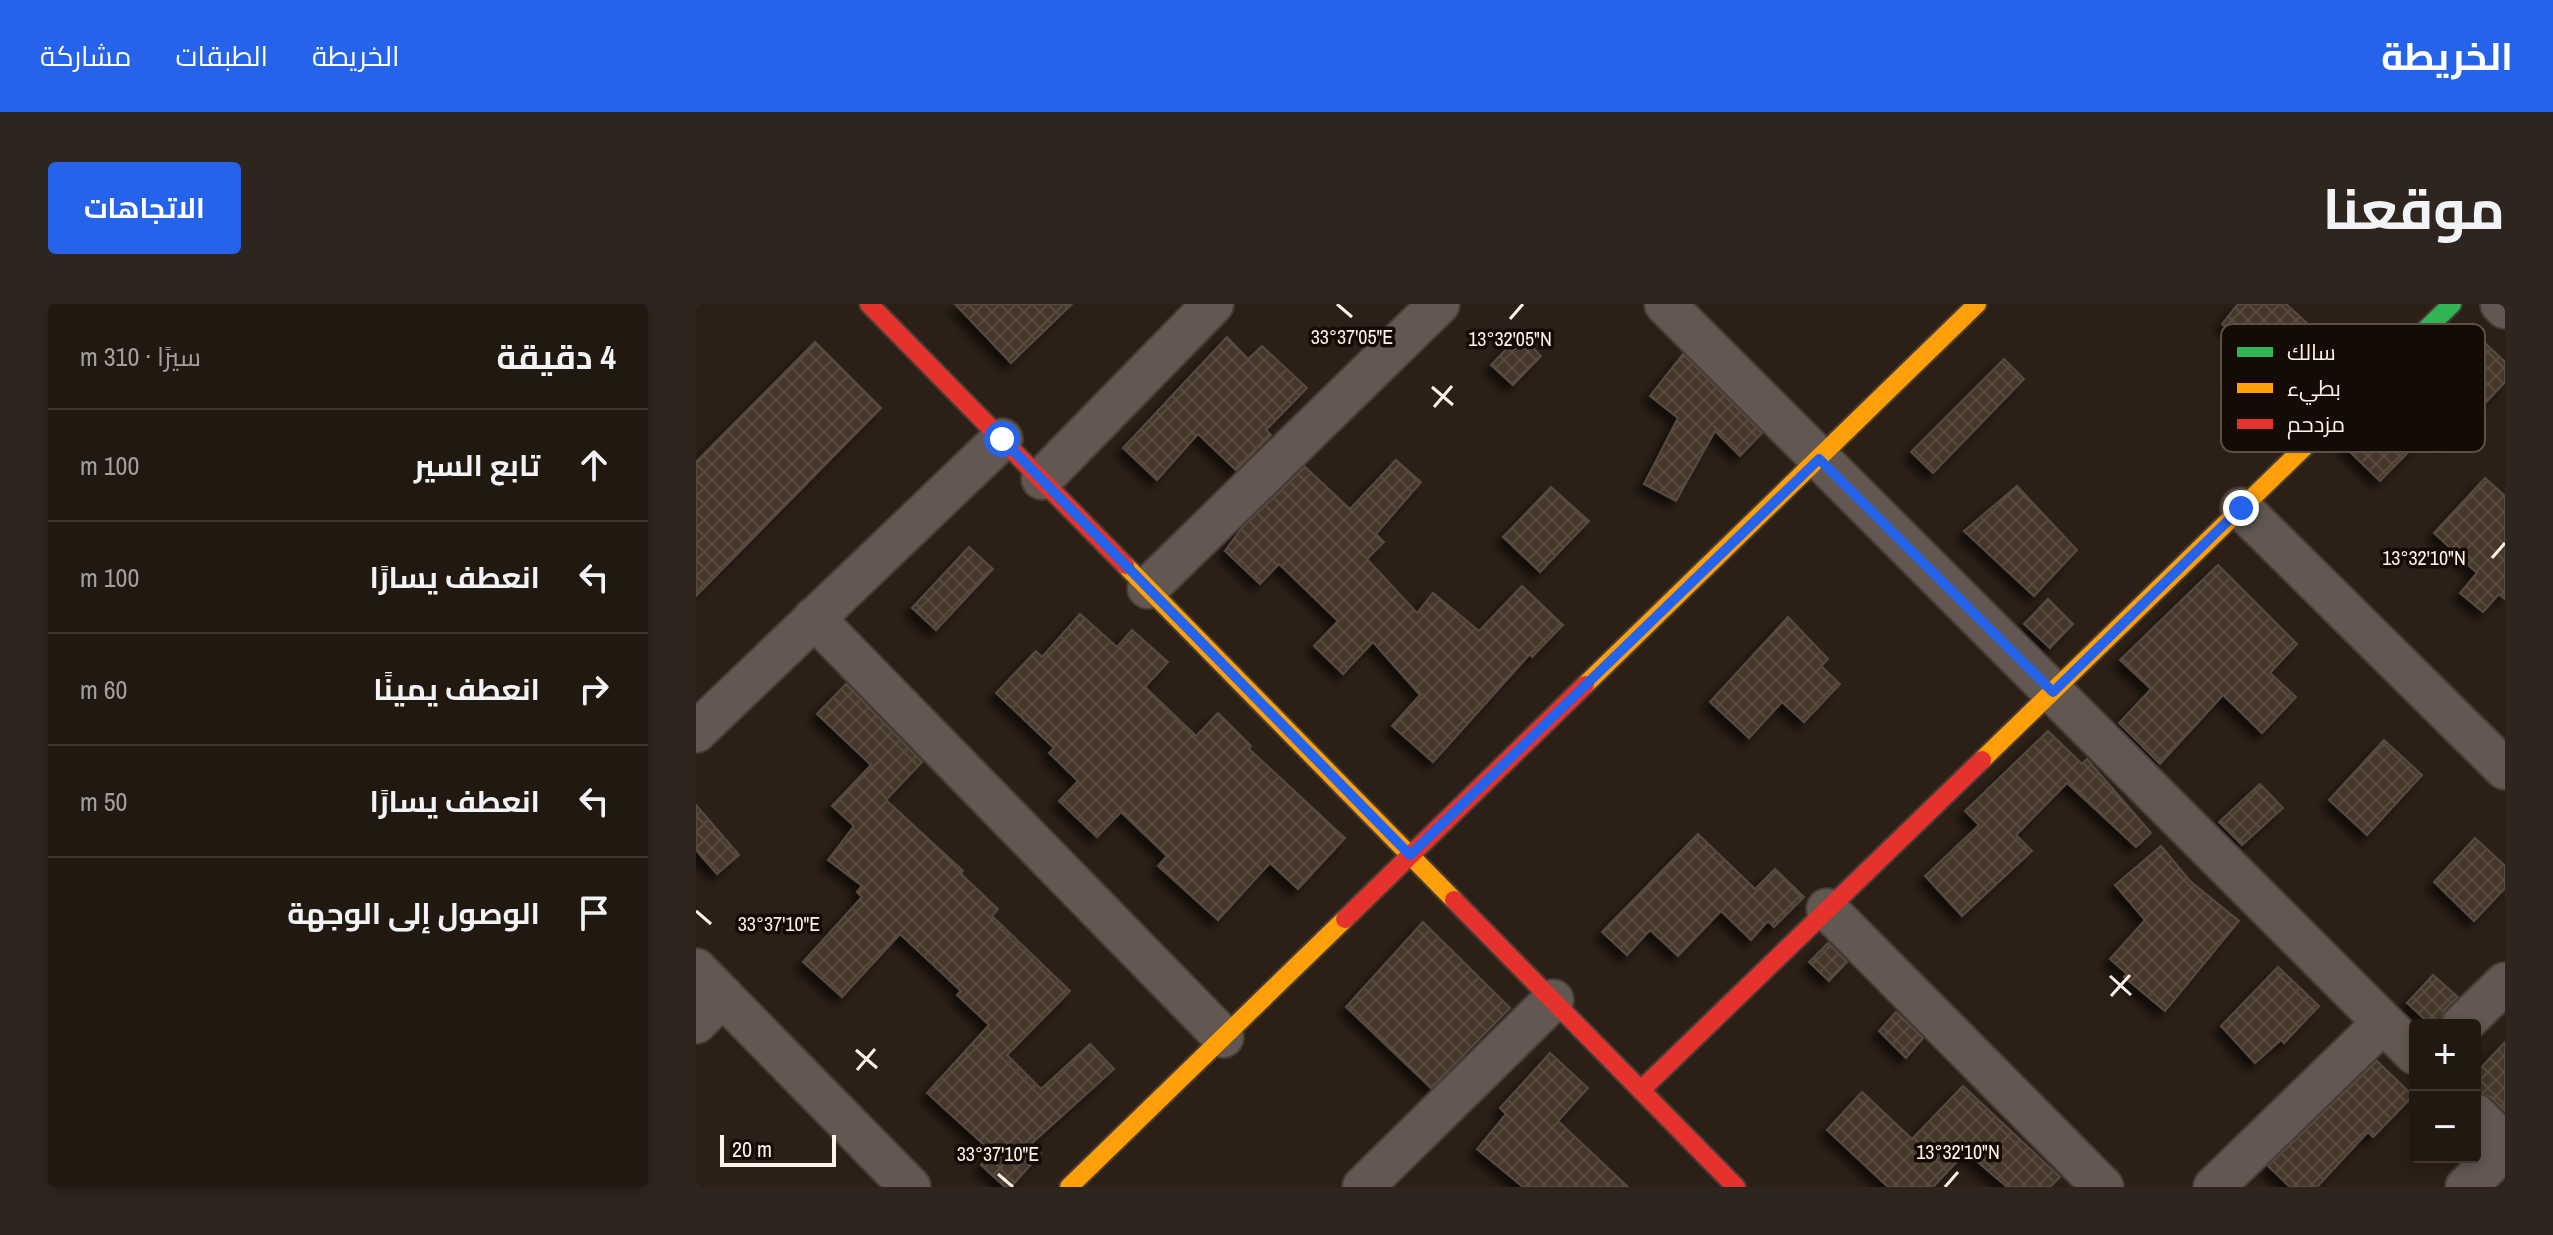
<!DOCTYPE html>
<html lang="ar">
<meta charset="utf-8">
<style>
body{margin:0;font-family:"Archivo Narrow",Cairo,sans-serif;background:#2d251e;color:#f1f3f6;direction:rtl}
.controls{position:absolute;right:24px;bottom:24px;display:grid;overflow:hidden;border-radius:8px;box-shadow:0 4px 12px #0003}
.controls button{width:72px;height:72px;display:grid;place-items:center;padding:0;border:0;border-bottom:2px solid #3e3730;background:#211810;color:#f1f3f6;font:40px sans-serif}
.scale{position:absolute;left:24px;bottom:20px;width:116px;box-sizing:border-box;padding-left:8px;border:4px solid #fef2e9;border-top:0;font-size:22px;line-height:28px;white-space:nowrap;color:#fef2e9;-webkit-text-stroke:6px #150b05;paint-order:stroke}
.stop{position:absolute;width:24px;height:24px;margin:-18px;border:6px solid #2563eb;border-radius:50%;background:#fff}
.stop.end{background:#2563eb;border-color:#fff;box-shadow:0 2px 8px #0008}
.list{margin:0;padding:0;list-style:none}
h2{display:flex;justify-content:space-between;align-items:center;height:104px;margin:0;padding:0 32px;font-size:34px}
h2 small{font-size:26px;font-weight:400;color:#a2a09f}
.list li{display:grid;grid-template-columns:52px 1fr auto;gap:24px;align-items:center;box-sizing:border-box;height:112px;padding:0 32px;border-top:2px solid #3e3730}
.list b{display:block;font-size:30px;white-space:nowrap}
.list em{font-size:26px;font-style:normal;color:#a2a09f}
.icon{flex:none;width:44px;height:44px;fill:none;stroke:currentColor;stroke-width:2;stroke-linecap:round;stroke-linejoin:round}
.map{position:relative;flex:none;width:1809px;height:883px;overflow:hidden;direction:ltr;border-radius:8px}
header{display:flex;align-items:center;gap:48px;box-sizing:border-box;height:112px;padding:0 40px;background:#2563eb;color:#fff}
header strong{font-size:38px}
nav{display:flex;gap:44px;margin-inline-start:auto;font-size:28px}
.intro{display:flex;align-items:center;justify-content:space-between;box-sizing:border-box;height:192px;padding:0 48px}
h1{margin:0;font-size:56px}
.button{padding:20px 36px;border-radius:8px;background:#2563eb;color:#fff;font-size:28px;font-weight:700}
main{display:flex;gap:48px;padding:0 48px}
aside{flex:1;background:#211810;border-radius:8px;box-shadow:0 4px 12px #0003}
.map>svg:first-child{display:block}
</style>
<header>
<strong>الخريطة</strong>
<nav><a>الخريطة</a><a>الطبقات</a><a>مشاركة</a></nav>
</header>
<div class="intro"><h1>موقعنا</h1><a class="button">الاتجاهات</a></div>
<main>
<div class="map">
<svg width="1809" height="883" viewBox="0 0 1809 883">
<defs>
<pattern id="building-cross-hatch" width="8" height="8" patternUnits="userSpaceOnUse" patternTransform="scale(2)"><rect width="8" height="8" fill="#453729"/><path d="M0 0l8 8M0 8l8-8" fill="none" stroke="#584b3e"/></pattern>
<filter id="shadow"><feDropShadow dx="-7" dy="7" stdDeviation="4" flood-color="#0009"/></filter>
</defs>
<rect width="100%" height="100%" fill="#2c2016"/>
<g fill="url(#building-cross-hatch)" stroke="#564b43" stroke-width="2" filter="url(#shadow)">
<polygon points="259,0 376,0 315,59"/>
<polygon points="1542,0 1590,0 1645,50 1579,124 1532,82 1562,49 1526,20"/>
<polygon points="1770,21 1809,58 1809,78 1750,141 1734,126 1684,177 1647,141"/>
<polygon points="824,31 845,52 817,81 795,61"/>
<polygon points="531,33 552,55 566,42 611,84 570,126 575,131 540,166 502,130 461,176 427,144"/>
<polygon points="119,38 185,104 0,292 0,158"/>
<polygon points="987,50 1066,129 1044,152 1019,127 980,197 948,180 982,114 954,92"/>
<polygon points="1308,55 1328,75 1237,169 1215,148"/>
<polygon points="700,156 725,178 680,230 688,238 671,255 721,309 737,289 783,327 826,282 867,321 836,353 834,350 737,458 696,422 724,391 677,338 647,370 618,342 642,317 583,260 564,280 529,247 546,224 609,163 654,205"/>
<polygon points="1789,174 1809,192 1809,295 1803,290 1787,308 1764,289 1781,269 1738,229"/>
<polygon points="1321,182 1381,246 1338,292 1268,227"/>
<polygon points="855,183 893,217 844,268 807,233"/>
<polygon points="273,243 297,265 240,326 216,304"/>
<polygon points="1522,261 1601,340 1574,369 1600,393 1566,429 1527,391 1464,460 1423,419 1455,385 1424,356"/>
<polygon points="1352,295 1377,320 1354,344 1328,320"/>
<polygon points="384,310 421,343 436,326 472,358 449,383 500,432 522,409 555,442 553,445 649,534 602,585 574,559 522,616 462,562 471,552 425,508 401,533 363,497 382,477 353,449 358,444 300,389 340,347 346,353"/>
<polygon points="1092,313 1132,355 1125,362 1144,380 1108,418 1086,398 1053,434 1014,398"/>
<polygon points="150,380 226,458 190,496 267,567 265,570 302,605 296,612 374,687 311,751 345,785 394,740 418,765 335,840 345,849 315,883 309,883 285,861 296,848 231,789 293,721 261,691 265,687 204,630 146,693 107,658 166,593 161,588 166,582 132,556 158,522 136,502 175,461 121,410"/>
<polygon points="1352,427 1386,460 1391,455 1455,529 1440,543 1371,479 1320,531 1336,547 1266,612 1229,572 1283,521 1269,507"/>
<polygon points="1688,436 1726,471 1671,531 1633,496"/>
<polygon points="1564,480 1587,504 1546,541 1523,518"/>
<polygon points="0,501 43,551 21,570 0,546"/>
<polygon points="1002,530 1059,585 1079,565 1108,593 1078,623 1072,617 1055,636 1025,607 982,652 954,626 931,651 906,628"/>
<polygon points="1779,534 1809,562 1809,584 1778,617 1738,578"/>
<polygon points="1465,542 1494,577 1543,617 1469,707 1428,673 1431,670 1414,655 1449,616 1419,581"/>
<polygon points="727,618 814,704 735,784 650,703"/>
<polygon points="1132,639 1151,658 1133,677 1113,658"/>
<polygon points="1582,663 1623,702 1588,739 1585,736 1559,759 1525,722"/>
<polygon points="1737,671 1762,693 1749,705 1744,721 1735,721 1711,699"/>
<polygon points="1200,708 1227,734 1210,754 1183,727"/>
<polygon points="1809,738 1809,807 1795,793 1779,788 1779,770"/>
<polygon points="854,749 892,784 862,817 932,883 827,883 781,845 810,810 804,804"/>
<polygon points="1681,757 1717,792 1677,833 1672,828 1621,883 1594,883 1572,862"/>
<polygon points="1267,782 1364,873 1354,883 1311,883 1270,848 1237,883 1192,883 1131,826 1166,788 1216,835"/>
</g>
<g fill="none" stroke-linecap="round" stroke-linejoin="round">
<g stroke="#463d36" stroke-width="44">
<g id="street">
<polyline points="969,0 1719,750"/>
<polyline points="1805,0 1809,4"/>
<polyline points="346,175 517,0"/>
<polyline points="1545,204 1809,465"/>
<polyline points="452,284 743,0"/>
<polyline points="118,314 527,733"/>
<polyline points="0,428 306,135"/>
<polyline points="1131,605 1407,883"/>
<polyline points="0,665 214,883"/>
<polyline points="0,719 27,692"/>
<polyline points="1766,721 1809,679"/>
<polyline points="1779,810 1809,840"/>
<polyline points="667,883 857,696"/>
<polyline points="1518,883 1687,719"/>
<polyline points="1770,883 1809,845"/>
</g>
</g>
<g stroke="#463d36" stroke-width="22">
<polyline id="fast" points="1626,126 1756,0"/>
</g>
<g stroke="#463d36" stroke-width="22">
<g id="slow">
<polyline points="429,261 758,596"/>
<polyline points="889,381 1281,0"/>
<polyline points="1286,456 1626,126"/>
<polyline points="373,883 649,615"/>
</g>
</g>
<g stroke="#463d36" stroke-width="22">
<g id="jam">
<polyline points="173,0 429,261"/>
<polyline points="758,596 1040,883"/>
<polyline points="649,615 889,381"/>
<polyline points="945,786 1286,456"/>
</g>
</g>
<use href="#street" stroke="#625851" stroke-width="40"/>
<use href="#fast" stroke="#30b455" stroke-width="18"/>
<use href="#slow" stroke="#ff9f0a" stroke-width="18"/>
<use href="#jam" stroke="#e5322d" stroke-width="18"/>
</g>
<g fill="none" stroke-linecap="round" stroke-linejoin="round">
<polyline stroke="#2563eb" stroke-width="10" points="306,135 714,551 1123,155 1357,388 1545,204"/>
</g>
<path fill="none" stroke="#fef2e9" stroke-width="3" d="M 641,0 L 656,13M 814,15 L 827,0M 736,83 L 757,101M 738,103 L 756,82M 1796,254 L 1809,239M 0,607 L 15,620M 1414,672 L 1435,691M 1415,692 L 1434,671M 160,746 L 181,764M 161,766 L 179,745M 302,870 L 317,883M 1249,883 L 1262,868"/>
<rect x="1525" y="20" width="264" height="128" rx="12" fill="#150b05" stroke="#5b5049" stroke-width="2"/>
<rect x="1541" y="43" width="36" height="10" fill="#30b455"/>
<rect x="1541" y="79" width="36" height="10" fill="#ff9f0a"/>
<rect x="1541" y="115" width="36" height="10" fill="#e5322d"/>
<g font-size="22" fill="#fef2e9">
<text x="1591" y="56">سالك</text>
<text x="1591" y="92">بطيء</text>
<text x="1591" y="128">مزدحم</text>
</g>
<g font-size="20" text-anchor="middle" fill="#fef2e9" stroke="#150b05" stroke-width="7" stroke-linejoin="round" paint-order="stroke">
<text x="656" y="40">33°37'05"E</text>
<text x="814" y="42">13°32'05"N</text>
<text x="1728" y="261">13°32'10"N</text>
<text x="83" y="627">33°37'10"E</text>
<text x="1262" y="855">13°32'10"N</text>
<text x="302" y="857">33°37'10"E</text>
</g>
</svg>
<div class="controls">
<button>+</button>
<button>−</button>
</div>
<div class="scale">20 m</div>
<div class="stop" style="left:306px;top:135px"></div>
<div class="stop end" style="left:1545px;top:204px"></div>
</div>
<aside>
<h2>4 دقيقة<small>سيرًا · 310 m</small></h2>
<ul class="list">
<li><svg class="icon" aria-label="ahead" viewBox="0 0 24 24"><path d="M12 20V5M6 11l6-6 6 6"/></svg><div><b>تابع السير</b></div><em>100 m</em></li>
<li><svg class="icon" aria-label="left" viewBox="0 0 24 24"><path d="M17 20v-9H6M10 6l-5 5 5 5"/></svg><div><b>انعطف يسارًا</b></div><em>100 m</em></li>
<li><svg class="icon" aria-label="right" viewBox="0 0 24 24"><path d="M7 20v-9h11M14 6l5 5-5 5"/></svg><div><b>انعطف يمينًا</b></div><em>60 m</em></li>
<li><svg class="icon" aria-label="left" viewBox="0 0 24 24"><path d="M17 20v-9H6M10 6l-5 5 5 5"/></svg><div><b>انعطف يسارًا</b></div><em>50 m</em></li>
<li><svg class="icon" aria-label="arrive" viewBox="0 0 24 24"><path d="M6 21V4h12l-3 4 3 4H6"/></svg><div><b>الوصول إلى الوجهة</b></div></li>
</ul>
</aside>
</main>
